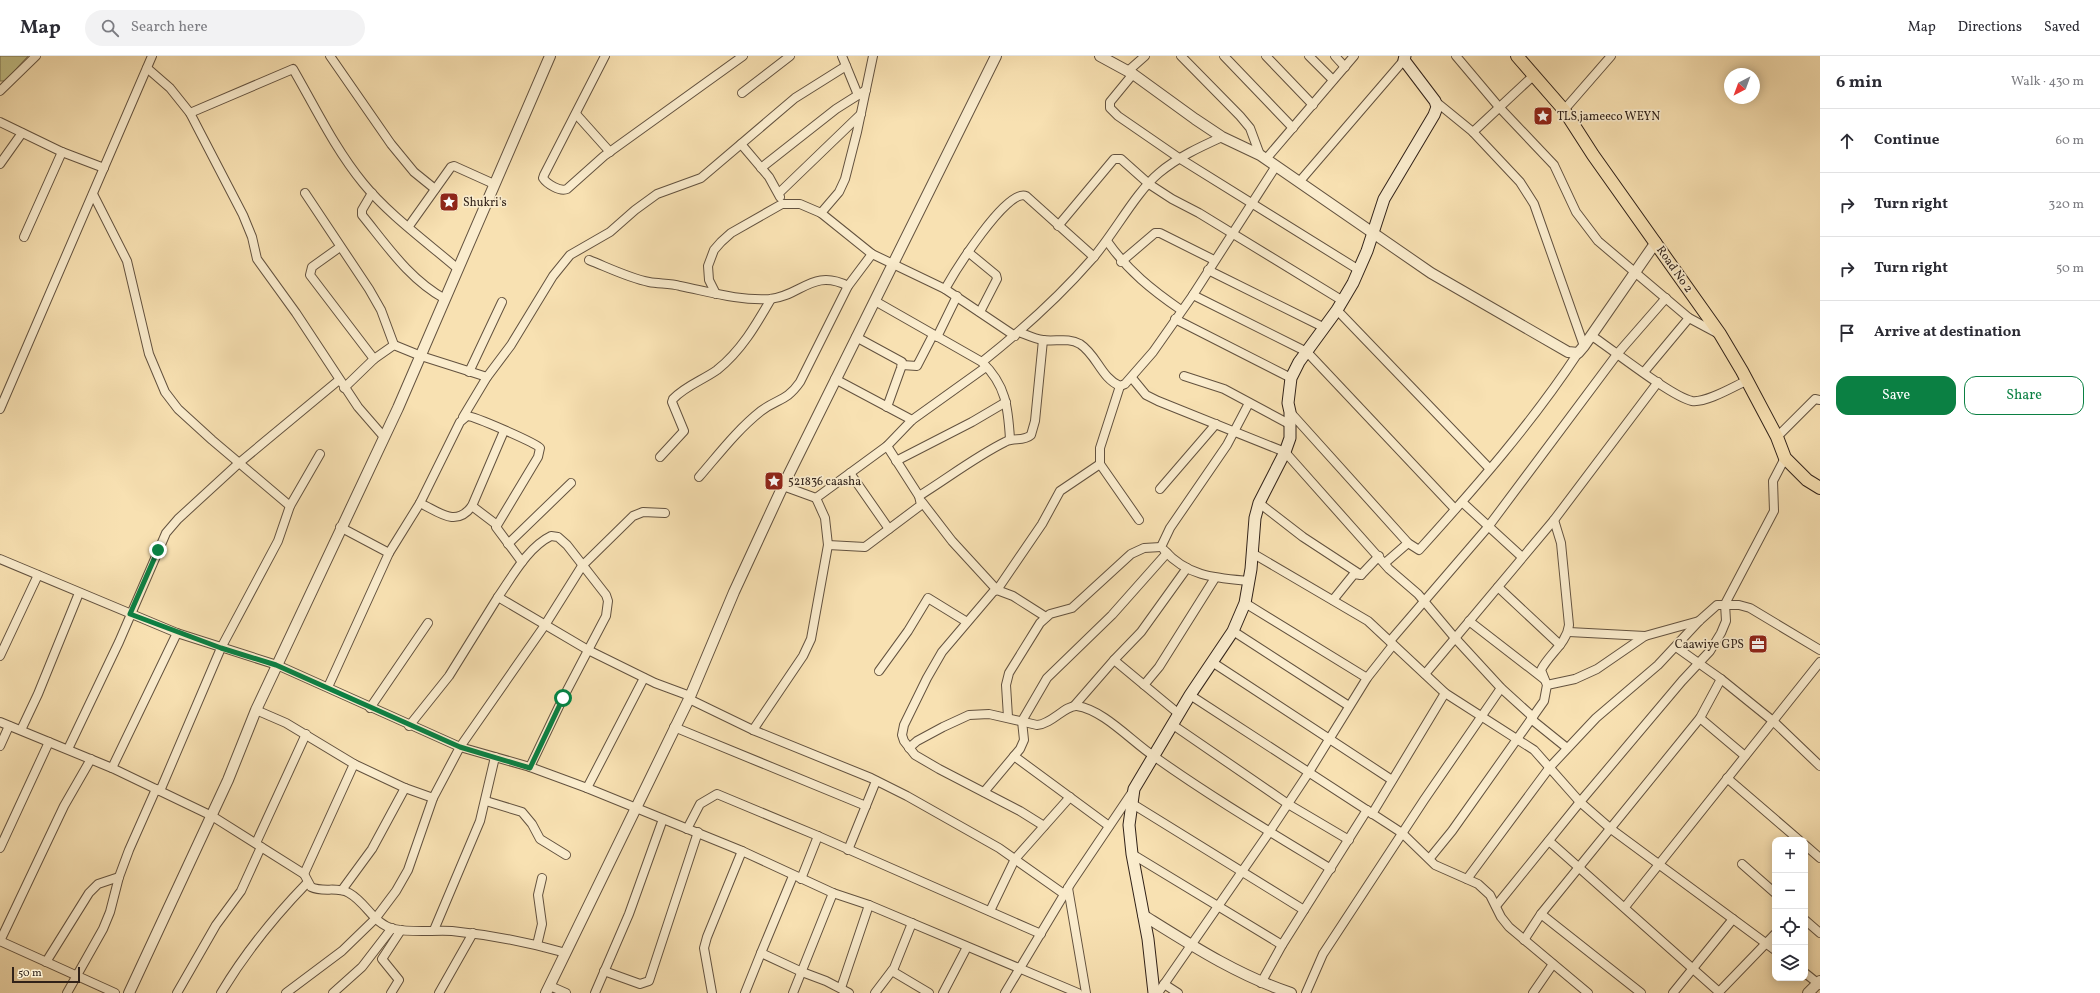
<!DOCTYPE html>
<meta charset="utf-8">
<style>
body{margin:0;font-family:Vollkorn,serif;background:#f2f2f3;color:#2b2b33}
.controls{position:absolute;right:12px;bottom:12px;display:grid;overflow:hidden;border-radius:8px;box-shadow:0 2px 10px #0003}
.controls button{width:36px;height:36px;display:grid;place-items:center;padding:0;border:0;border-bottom:1px solid #e1e1e2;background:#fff;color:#2b2b33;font:20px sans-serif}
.compass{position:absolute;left:1724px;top:12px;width:36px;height:36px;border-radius:50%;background:#fff;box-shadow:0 2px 10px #0003;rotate:221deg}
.scale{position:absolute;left:12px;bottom:10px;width:68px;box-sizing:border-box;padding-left:4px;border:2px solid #312219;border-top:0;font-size:11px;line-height:14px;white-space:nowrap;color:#312219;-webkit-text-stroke:3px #faeccd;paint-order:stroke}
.stop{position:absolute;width:12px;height:12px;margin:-9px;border:3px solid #0b8043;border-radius:50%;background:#fff}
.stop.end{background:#0b8043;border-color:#fff;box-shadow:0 1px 4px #0008}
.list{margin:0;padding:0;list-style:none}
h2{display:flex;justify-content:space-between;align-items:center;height:52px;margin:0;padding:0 16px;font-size:17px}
h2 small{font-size:13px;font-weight:400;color:#7c7c81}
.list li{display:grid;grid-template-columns:26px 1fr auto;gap:12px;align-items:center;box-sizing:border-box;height:64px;padding:0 16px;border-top:1px solid #e1e1e2}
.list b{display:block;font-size:15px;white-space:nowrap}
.list em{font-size:13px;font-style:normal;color:#7c7c81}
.actions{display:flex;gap:8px;padding:12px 16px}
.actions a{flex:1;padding:9px 0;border:1px solid #0b8043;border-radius:12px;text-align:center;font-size:14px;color:#0b8043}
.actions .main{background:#0b8043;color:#fff}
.icon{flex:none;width:22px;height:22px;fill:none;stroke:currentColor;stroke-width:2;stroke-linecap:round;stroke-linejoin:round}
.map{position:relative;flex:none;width:1820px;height:937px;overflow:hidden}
header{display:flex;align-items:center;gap:24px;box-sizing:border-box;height:56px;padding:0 20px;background:#fff;border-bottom:1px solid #e1e1e2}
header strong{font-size:19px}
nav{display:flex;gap:22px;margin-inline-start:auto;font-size:14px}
.search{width:280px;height:36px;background:#f2f2f3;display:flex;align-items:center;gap:10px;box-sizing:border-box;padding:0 14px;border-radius:22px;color:#7c7c81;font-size:15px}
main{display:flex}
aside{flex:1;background:#fff}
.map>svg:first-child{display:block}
</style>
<header>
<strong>Map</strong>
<div class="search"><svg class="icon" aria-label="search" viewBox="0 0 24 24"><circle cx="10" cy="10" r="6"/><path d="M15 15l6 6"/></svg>Search here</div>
<nav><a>Map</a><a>Directions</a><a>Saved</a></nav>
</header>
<main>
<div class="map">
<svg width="1820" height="937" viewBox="0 0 1820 937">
<rect width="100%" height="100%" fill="#f8e1b2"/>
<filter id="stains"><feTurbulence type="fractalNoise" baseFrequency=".005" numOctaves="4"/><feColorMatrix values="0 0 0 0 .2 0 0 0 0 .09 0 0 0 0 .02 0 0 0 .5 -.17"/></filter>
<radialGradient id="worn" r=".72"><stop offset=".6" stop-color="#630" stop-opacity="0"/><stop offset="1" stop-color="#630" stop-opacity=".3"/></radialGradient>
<polygon fill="#c3c188" stroke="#7a7250" points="0,0 28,0 5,25 0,25"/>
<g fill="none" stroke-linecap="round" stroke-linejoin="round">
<g stroke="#63523f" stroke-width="10">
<g id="minor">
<polyline points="330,0 391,88 414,116 435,133"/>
<path d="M 605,0 L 544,119 L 543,122 C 547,128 560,136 567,133 L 604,100 L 743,0"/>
<polyline points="842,0 858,39"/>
<polyline points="1181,0 1240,60 1250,72 1260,99"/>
<polyline points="1224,0 1293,72"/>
<polyline points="1266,0 1313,49"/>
<polyline points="1309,0 1333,24"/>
<polyline points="1335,0 1345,11"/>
<polyline points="1456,0 1499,51 1554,109 1576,156 1598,185 1689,262 1717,277"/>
<polyline points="147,12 170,32 190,57 243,159 252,181 257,203 296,257 358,351 384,381"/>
<polyline points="1128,15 1145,0"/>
<polyline points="1133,18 1110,46 1110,52 1118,60 1179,102 1359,214"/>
<polyline points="0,35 36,0"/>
<polyline points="742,37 790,0"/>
<polyline points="1435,45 1473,76 1520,126 1534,148 1584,290"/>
<polyline points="1564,54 1611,0"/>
<path d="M 190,57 L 293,13 C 315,51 335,93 363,127 C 388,158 428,187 458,213"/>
<polyline points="576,58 610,96"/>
<polyline points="0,66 62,96 104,112"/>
<polyline points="1473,76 1533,20"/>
<polyline points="741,88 769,121 780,141"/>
<polyline points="1266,103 1354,0"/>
<polyline points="0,108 22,77"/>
<polyline points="761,112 836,53 866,34"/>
<polyline points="1300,125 1404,4"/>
<polyline points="305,137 369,233 381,254 394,289"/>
<path d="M 372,137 L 362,154 L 362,159 C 388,191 409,223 445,243"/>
<polyline points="779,137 861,58"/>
<polyline points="93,138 127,205 149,298 165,336 178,353 212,384 290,450"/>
<polyline points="821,157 839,136 845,123 857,76 873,0"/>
<polyline points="409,170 451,111 454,110 494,128"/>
<polyline points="1058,170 1114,103 1121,103 1149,128 1172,143 1199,157 1343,245"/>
<polyline points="24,181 62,96"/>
<path d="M 1107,185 C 1128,215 1152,234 1181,254"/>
<polyline points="340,191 312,211 310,219 374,303"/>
<polyline points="968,196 996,219 997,223 980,256"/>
<path d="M 589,204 C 609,212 629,222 649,226 C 659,228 670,227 680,230 C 710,236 739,245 770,243 C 801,240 813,212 848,230"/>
<polyline points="1121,206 1155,177 1160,177 1214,204"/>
<polyline points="1208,214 1325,272"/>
<path d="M 945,233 C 954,217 1007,131 1026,140 L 1094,201"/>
<polyline points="716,238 709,224 708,210 714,194 721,186 731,177 782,148 800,148 821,157 872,198 945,233 1015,280"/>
<polyline points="1193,239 1307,296 1455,453"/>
<path d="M 875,245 L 982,306 C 1006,329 1008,351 1010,383"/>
<polyline points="1337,254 1489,412"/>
<polyline points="1175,263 1291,322"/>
<path d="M 1019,276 C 1027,279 1035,283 1043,284 C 1055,286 1068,281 1080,288 C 1097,299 1101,322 1120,330 L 1125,328 L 1153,296 L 1193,239 L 1276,110"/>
<path d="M 1592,280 C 1613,294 1672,341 1692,345 C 1706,347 1733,331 1746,325"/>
<polyline points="856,281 902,306 901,312 887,351"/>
<polyline points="937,281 957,240"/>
<path d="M 982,306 C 1021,275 1059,241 1092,203 C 1114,178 1135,137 1159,117 C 1178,101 1200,91 1222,81"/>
<polyline points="902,309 917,310 933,279"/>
<polyline points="469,316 502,246"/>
<polyline points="1644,316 1689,262"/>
<polyline points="1184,320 1224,333 1291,369"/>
<polyline points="1132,322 1146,339 1158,345 1285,396 1389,513 1418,538 1455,582 1501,632 1533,661"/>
<polyline points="835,323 912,364"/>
<polyline points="1120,330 1100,392 1100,408 1139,464"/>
<polyline points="344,332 374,303 394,289 421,300 487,321"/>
<polyline points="0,353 152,0"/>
<path d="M 1290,356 L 1408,487 L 1419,494 C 1475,432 1532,367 1578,297"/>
<polyline points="463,361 487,321 511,289 553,220 570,199 610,176 635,154 657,138 701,122 795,42 846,10"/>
<polyline points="1777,381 1815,343 1820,344"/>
<path d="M 660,401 L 684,375 L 672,346 L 673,343 C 685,330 703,324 717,314 C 741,295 756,269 771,243"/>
<polyline points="896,405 972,366 1006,346"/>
<polyline points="850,417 889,473"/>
<path d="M 699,421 C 719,398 737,374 761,355 C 778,342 786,346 800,326 L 848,230 L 872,198"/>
<polyline points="783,430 816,442 887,390 912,364 986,311"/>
<polyline points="1160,433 1216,368"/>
<path d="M 919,440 C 948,422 975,401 1005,386 C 1014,381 1023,386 1031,379 L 1035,365 L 1043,284"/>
<polyline points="922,446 952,485 997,534 1042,468 1060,435 1100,408"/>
<polyline points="1462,446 1522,501"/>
<path d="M 420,447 C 439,456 456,472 472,450 L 504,375"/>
<polyline points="1259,447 1303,481 1361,519"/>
<polyline points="472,450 497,469"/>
<polyline points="508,488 571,427"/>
<polyline points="828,489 865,491 921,449 919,440 887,390"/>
<polyline points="1161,491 1170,472 1227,389 1249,347"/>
<path d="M 1164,494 C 1188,521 1216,522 1249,525"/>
<path d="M 389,497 L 420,447 L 460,366 L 467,360 C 474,360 536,387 540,392 L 538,401 L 496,471 L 522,506"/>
<polyline points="1252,497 1368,565 1445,637 1534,694 1580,746 1611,773 1775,894"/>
<polyline points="0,503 177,577 277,609 460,691 530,711 587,732 742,795 833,837 869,849 1078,937"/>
<polyline points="1385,507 1408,487"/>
<polyline points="1498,531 1560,589"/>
<path d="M 498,541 C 512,521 528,491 551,480 L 558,481 L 567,489 L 606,539 L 608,545 L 606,560 L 563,642 L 530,711"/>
<polyline points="1333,544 1354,518 1361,519 1379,500"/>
<polyline points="1245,547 1367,622"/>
<polyline points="1469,565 1544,623"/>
<polyline points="1233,575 1349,650"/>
<polyline points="1569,576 1645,580"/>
<polyline points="1390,585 1488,471 1618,297 1666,242"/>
<polyline points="1676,591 1721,623 1773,665 1820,710"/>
<polyline points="0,600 38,519"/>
<polyline points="1114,604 1179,658"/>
<polyline points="1212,606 1392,724"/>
<polyline points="879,615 908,575 928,542 967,566"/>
<polyline points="1425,618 1554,464 1658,326"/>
<polyline points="1144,629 1159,611 1215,522"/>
<polyline points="1547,629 1575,623 1597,613 1645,580 1699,565"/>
<polyline points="328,631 389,497 340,471"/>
<polyline points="1190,639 1402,777 1435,809 1478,828 1490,839 1501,861 1509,871 1588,937"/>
<polyline points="689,643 753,674 871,722 907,740 999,792 1064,838"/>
<polyline points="1074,650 1114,604 1141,576 1187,512"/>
<polyline points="370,652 428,567"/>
<polyline points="256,654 286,667 354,708 405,732 433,742"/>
<polyline points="1008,661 1006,629 1009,617 1040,567 1050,558 1072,552 1131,498 1144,492 1161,491"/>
<polyline points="1700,662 1745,700"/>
<polyline points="1531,663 1567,692"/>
<path d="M 0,666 L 112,712 L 212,760 L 304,818 L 311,831 C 323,837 337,830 349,837 C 367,847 373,868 394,873 C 412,877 433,874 452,875 C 490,879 528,886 566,897"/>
<polyline points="1173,669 1288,748 1349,784"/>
<polyline points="409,670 449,620 498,541 588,594 655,627 690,640"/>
<polyline points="674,671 866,750"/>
<polyline points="21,674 38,638 79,537"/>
<polyline points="753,674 803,600 811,583 828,489 825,462 816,442"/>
<polyline points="0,690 9,670"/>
<path d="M 909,692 L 917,685 L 943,671 L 969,659 L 989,658 L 1037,669 C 1052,668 1065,649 1077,650 C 1104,654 1132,686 1155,701 C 1211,741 1272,777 1331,813"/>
<polyline points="68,693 119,586 166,477 178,463 239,407 339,324"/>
<polyline points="1014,700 1109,770"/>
<polyline points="112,712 177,577"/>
<polyline points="1727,722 1799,784"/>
<polyline points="587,732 644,622"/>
<polyline points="160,735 221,592 278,485 290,450 320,398"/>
<polyline points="984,736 1020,693 1024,684 1022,665 1047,622 1112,559 1167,497"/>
<polyline points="486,745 522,756 532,768 540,783 566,799"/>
<polyline points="1131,747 1304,854"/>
<polyline points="1372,758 1445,637"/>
<polyline points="1044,770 1020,755 939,713 915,699 904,685 902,679 904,669 927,622 942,596 993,536 997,534 1013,540 1046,561"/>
<polyline points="687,773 700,748 717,738 818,780 1041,878"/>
<polyline points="1549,785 1719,936"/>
<polyline points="256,787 306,678"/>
<polyline points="1805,789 1820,802"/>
<polyline points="0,792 49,686"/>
<polyline points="848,794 876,725"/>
<polyline points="1132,798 1282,889"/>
<path d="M 1430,802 L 1452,775 L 1544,645 L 1547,629 L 1541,614 C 1549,598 1567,587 1569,569 L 1561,487 L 1554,464"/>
<polyline points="1742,808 1775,837"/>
<polyline points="304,818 354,708"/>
<polyline points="793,820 761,897 802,916 826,925 849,937"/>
<polyline points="801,823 818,780"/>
<polyline points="1467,823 1550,711 1596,662 1658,609 1699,565 1717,549 1739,549 1750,552 1820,594"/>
<polyline points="1068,832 1086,937"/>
<polyline points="342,834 372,793 405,732"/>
<polyline points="1496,850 1580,746 1682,625 1710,595 1721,577 1726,565 1725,548 1774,455 1773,425 1785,402"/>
<polyline points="1625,851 1820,606"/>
<polyline points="990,855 1015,803 1070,741"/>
<polyline points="1541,858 1641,937"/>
<polyline points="1805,864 1820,877"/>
<polyline points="434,874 480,765 495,701"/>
<polyline points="1524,884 1541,858 1700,662 1721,623"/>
<polyline points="0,885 64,750 91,703"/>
<polyline points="0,885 115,937"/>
<polyline points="537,889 542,868 538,839 542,822"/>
<polyline points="46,906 89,837 98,828 119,821"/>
<polyline points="604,915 640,928 649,925 698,776"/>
<polyline points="892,915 929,937"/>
<polyline points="1805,917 1820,929"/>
<polyline points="1261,927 1282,889 1367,754"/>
<polyline points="1164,928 1178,937"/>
<polyline points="550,930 566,937"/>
<polyline points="841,932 869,849"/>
<polyline points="67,937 103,873 110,856 119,821 129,794 156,733"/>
<polyline points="177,937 216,869 241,835 261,791"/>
<path d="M 221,937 C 245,897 275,860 307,827"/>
<polyline points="286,937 342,895 375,863 396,835 408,814 433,742 460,691 545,569 582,510 633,460 643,456 665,457"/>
<polyline points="333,937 362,911 392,872"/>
<polyline points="391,937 399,924 382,903 401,874"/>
<polyline points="439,937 473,877"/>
<polyline points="595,937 629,858 663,763"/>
<polyline points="712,937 704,892 707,881 742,795"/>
<polyline points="745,937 761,897"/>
<polyline points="793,937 833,837"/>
<polyline points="875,937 894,912 912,867"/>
<polyline points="943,937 967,891"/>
<polyline points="1005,937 1071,827 1133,735"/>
<polyline points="1158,937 1270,775 1309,716 1367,622 1393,589"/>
<polyline points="1306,937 1323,898 1424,744 1501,632"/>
<polyline points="1533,937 1553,908"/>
<polyline points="1673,937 1733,863"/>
<polyline points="1718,937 1775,878"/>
</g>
</g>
<g stroke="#63523f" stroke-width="12">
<g id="tertiary">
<polyline points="1100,0 1133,18 1195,63 1222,81 1260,99 1431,217 1568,296 1578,297 1584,290 1656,186"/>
<path d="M 1143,859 C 1191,889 1237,919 1291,937"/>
<polyline points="129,937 228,724 256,654 398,352 550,0"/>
<polyline points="546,937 689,643 734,536 783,430 996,0"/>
<polyline points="1808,937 1820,925"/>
</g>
</g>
<g stroke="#312219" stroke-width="13">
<polyline id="secondary" points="1154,937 1148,883 1132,798 1129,769 1134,733 1190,639 1233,575 1245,547 1251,513 1255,462 1259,447 1285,396 1290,382 1290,356 1288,347 1291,322 1299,306 1337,254 1353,227 1367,195 1384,143 1434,59 1437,51 1435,45 1407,8 1404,4 1405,0"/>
</g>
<g stroke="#312219" stroke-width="14">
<polyline id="primary" points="1517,0 1564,54 1593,99 1720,278 1742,315 1777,381 1785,402 1807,424 1820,432"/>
</g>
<use href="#minor" stroke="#faeccd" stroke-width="8"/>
<use href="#tertiary" stroke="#faeccd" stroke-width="10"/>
<use href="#secondary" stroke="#faeccd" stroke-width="11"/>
<use href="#primary" stroke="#f8e1b2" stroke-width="12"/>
</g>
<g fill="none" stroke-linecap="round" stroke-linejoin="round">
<polyline stroke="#0b8043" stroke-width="5" points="158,494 130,558 221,592 276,609 460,691 530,712 563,642"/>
</g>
<defs>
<g id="sight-square" transform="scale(1)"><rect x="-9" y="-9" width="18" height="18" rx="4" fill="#8f2418" stroke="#faeccd"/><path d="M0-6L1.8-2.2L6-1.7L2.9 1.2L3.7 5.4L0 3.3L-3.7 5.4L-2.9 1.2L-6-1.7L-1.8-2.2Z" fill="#fff"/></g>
<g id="office-square" transform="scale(1)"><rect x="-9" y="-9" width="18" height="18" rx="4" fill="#8f2418" stroke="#faeccd"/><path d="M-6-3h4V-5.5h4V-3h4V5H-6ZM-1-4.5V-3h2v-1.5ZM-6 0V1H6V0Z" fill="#fff"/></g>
</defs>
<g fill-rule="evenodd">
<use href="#sight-square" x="1543" y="60"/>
<use href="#sight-square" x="449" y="146"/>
<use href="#sight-square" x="774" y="425"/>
<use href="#office-square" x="1758" y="588"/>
</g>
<g text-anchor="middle" stroke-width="3.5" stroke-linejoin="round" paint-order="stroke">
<g font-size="12" fill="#312219" stroke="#faeccd" text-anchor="start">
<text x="1557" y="64">TLS jameeco WEYN</text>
<text x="463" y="150">Shukri's</text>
<text x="788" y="429">521836 caasha</text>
<text x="1744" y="592" text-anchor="end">Caawiye GPS</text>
</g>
<g font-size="12" fill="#312219" stroke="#faeccd">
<text transform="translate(1675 213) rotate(55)" y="4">Road No 2</text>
</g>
</g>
<rect width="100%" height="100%" filter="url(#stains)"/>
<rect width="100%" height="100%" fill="url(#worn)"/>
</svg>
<div class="controls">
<button>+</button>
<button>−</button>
<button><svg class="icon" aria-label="locate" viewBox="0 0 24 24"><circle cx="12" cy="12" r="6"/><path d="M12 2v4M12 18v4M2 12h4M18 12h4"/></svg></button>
<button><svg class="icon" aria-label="layers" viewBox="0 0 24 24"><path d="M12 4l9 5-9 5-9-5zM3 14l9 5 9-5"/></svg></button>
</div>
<svg class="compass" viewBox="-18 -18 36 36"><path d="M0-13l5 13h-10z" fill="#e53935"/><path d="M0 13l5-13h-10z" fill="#7c7c81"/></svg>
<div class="scale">50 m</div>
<div class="stop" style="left:563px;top:642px"></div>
<div class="stop end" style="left:158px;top:494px"></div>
</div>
<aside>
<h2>6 min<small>Walk · 430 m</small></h2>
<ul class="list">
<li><svg class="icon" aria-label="ahead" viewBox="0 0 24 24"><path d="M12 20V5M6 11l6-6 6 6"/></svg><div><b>Continue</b></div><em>60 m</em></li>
<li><svg class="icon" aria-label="right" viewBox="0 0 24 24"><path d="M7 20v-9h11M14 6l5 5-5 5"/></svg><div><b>Turn right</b></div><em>320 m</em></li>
<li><svg class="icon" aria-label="right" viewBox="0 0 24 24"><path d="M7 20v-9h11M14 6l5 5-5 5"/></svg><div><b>Turn right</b></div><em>50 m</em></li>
<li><svg class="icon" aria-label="arrive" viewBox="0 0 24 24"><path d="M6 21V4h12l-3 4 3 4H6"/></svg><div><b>Arrive at destination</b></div></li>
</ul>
<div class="actions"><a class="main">Save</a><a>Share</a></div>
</aside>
</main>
